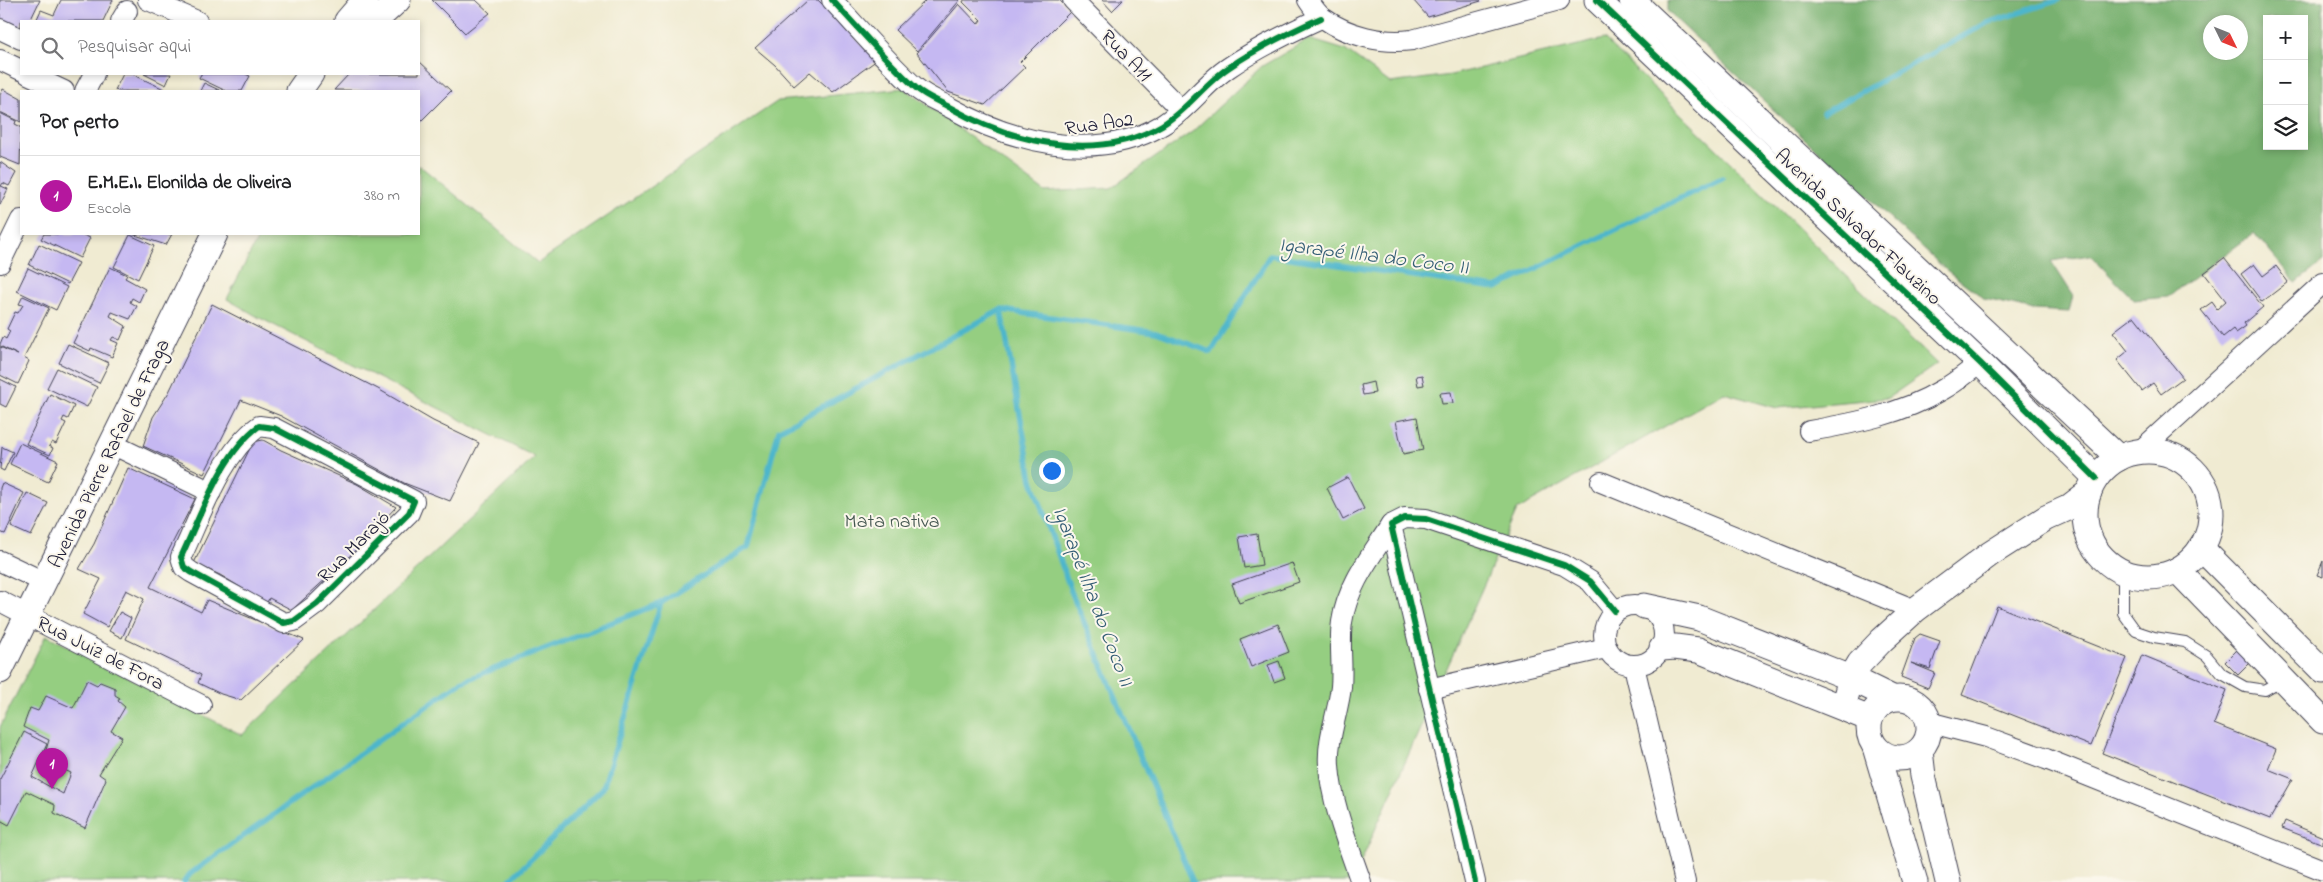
<!DOCTYPE html>
<html lang="pt">
<meta charset="utf-8">
<style>
body{margin:0;font-family:"Indie Flower",sans-serif;background:#f2f2f2;color:#202124}
.controls{position:absolute;right:15px;top:15px;display:grid;overflow:hidden;border-radius:0px;box-shadow:0 2px 8px #0003}
.controls button{width:45px;height:45px;display:grid;place-items:center;padding:0;border:0;border-bottom:1px solid #e0e0e0;background:#fff;color:#202124;font:25px sans-serif}
.compass{position:absolute;left:2203px;top:15px;width:45px;height:45px;border-radius:50%;background:#fff;box-shadow:0 2px 8px #0003;rotate:133deg}
.you{position:absolute;left:1051px;top:470px;width:18px;height:18px;margin:-12px;border:4px solid #fff;border-radius:50%;background:#1a73e8;box-shadow:0 0 0 8px #1a73e833}
.badge{display:grid;place-items:center;width:32px;height:32px;border-radius:50%;background:#b5179e;color:#fff;font-size:16px;font-weight:700}
.pin{position:absolute;translate:-50% -41px;filter:drop-shadow(0 1px 2px #0008)}
.pin::after{content:'';position:absolute;top:26px;width:18px;height:15px;background:inherit;clip-path:polygon(0 0,100% 0,50% 100%)}
.list{margin:0;padding:0;list-style:none}
h2{display:flex;justify-content:space-between;align-items:center;height:65px;margin:0;padding:0 20px;font-size:21px}
h2 small{font-size:16px;font-weight:400;color:#757577}
.list li{display:grid;grid-template-columns:32px 1fr auto;gap:15px;align-items:center;box-sizing:border-box;height:80px;padding:0 20px;border-top:1px solid #e0e0e0}
.list b{display:block;font-size:19px;white-space:nowrap}
.list p{margin:0;font-size:16px;white-space:nowrap;color:#757577}
.list em{font-size:16px;font-style:normal;color:#757577}
.icon{flex:none;width:28px;height:28px;fill:none;stroke:currentColor;stroke-width:2;stroke-linecap:round;stroke-linejoin:round}
.map{position:relative;flex:none;width:2323px;height:882px;overflow:hidden}
.search{position:absolute;background:#fff;box-shadow:0 2px 8px #0003;left:20px;top:20px;width:400px;height:55px;display:flex;align-items:center;gap:12px;box-sizing:border-box;padding:0 18px;border-radius:0px;color:#757577;font-size:19px}
.panel{position:absolute;background:#fff;box-shadow:0 2px 8px #0003;left:20px;top:90px;width:400px;height:145px;border-radius:0px}
.map>svg:first-child{display:block}
</style>
<div class="map">
<svg width="2323" height="882" viewBox="0 0 2323 882">
<rect width="100%" height="100%" fill="#fbf7ec"/>
<filter id="ink" filterUnits="userSpaceOnUse"><feTurbulence type="fractalNoise" baseFrequency=".02" numOctaves="2"/><feDisplacementMap in="SourceGraphic" scale="10" xChannelSelector="R" yChannelSelector="G"/><feConvolveMatrix kernelMatrix="1 2 1 2 8 2 1 2 1" color-interpolation-filters="sRGB"/></filter>
<filter id="wash" filterUnits="userSpaceOnUse"><feTurbulence type="fractalNoise" baseFrequency=".0096" numOctaves="4" result="noise"/><feDisplacementMap in="SourceGraphic" scale="20" xChannelSelector="R" yChannelSelector="G"/><feGaussianBlur stdDeviation="1.12" result="paint"/><feColorMatrix in="noise" values="0 0 0 0 0 0 0 0 0 0 0 0 0 0 0 0 0 1.4 0 .05"/><feComposite in="paint" operator="in"/></filter>
<g filter="url(#wash)">
<rect width="100%" height="100%" fill="#f0ebd2"/>
<polygon fill="#95ce81" stroke="#5c785e" points="1309,39 1345,50 1390,83 1451,75 1604,39 1937,364 1888,398 1777,408 1724,393 1517,510 1352,882 0,882 0,727 46,635 242,735 535,457 258,317 227,299 260,234 419,234 419,165 538,263 778,101 904,88 1045,192 1111,188 1192,132 1262,66"/>
<path fill="#78b16f" stroke="#4d6a55" fill-rule="evenodd" d="M 1668,0 L 2323,0 L 2323,262 L 2296,283 L 2254,233 L 2168,297 L 2134,300 L 2090,255 L 2051,261 L 2073,295 L 2069,312 L 2034,310 L 1985,299 L 1945,269 L 1668,12 ZM 2267,19 L 2304,19 L 2304,146 L 2267,146 ZM 2210,22 L 2240,22 L 2240,52 L 2210,52 Z"/>
<g fill="none" stroke-linecap="round" stroke-linejoin="round">
<g stroke="#4db6cb" stroke-width="5.5">
<polyline points="1823,113 1987,23 2059,0"/>
<polyline points="184,882 190,874 461,682 661,603 748,547 779,430 1001,310"/>
<polyline points="508,882 603,788 661,603"/>
<polyline points="1193,882 1071,591 1032,480 1001,310 1156,332 1211,352 1270,255 1496,288 1722,178"/>
</g>
</g>
<g id="blocks">
<g fill="#c5b8f2">
<polygon points="0,0 40,0 30,21 21,21 21,30 0,23"/>
<polygon points="61,0 113,0 103,21 36,21 41,10 54,15"/>
<polygon points="432,0 476,0 490,13 465,33"/>
<polygon points="808,0 818,0 877,60 833,92 810,72 794,86 775,65 755,48"/>
<polygon points="926,0 960,0 917,51 895,30"/>
<polygon points="964,0 1059,0 1071,11 1020,62 1025,67 985,105 948,92 917,53 959,4 978,24 981,20 963,2"/>
<polygon points="1102,0 1123,0 1112,11"/>
<polygon points="1413,0 1480,0 1481,1 1428,17"/>
<polygon points="419,61 451,91 419,123 419,91 334,90 349,74 419,74"/>
<polygon points="123,74 132,74 164,89 163,91 118,91 115,90"/>
<polygon points="144,74 171,74 166,85"/>
<polygon points="201,74 245,74 250,76 242,91 226,91 199,78"/>
<polygon points="204,83 221,91 200,91"/>
<polygon points="3,89 21,99 21,122 0,112 0,95"/>
<polygon points="0,113 16,121 15,124 21,127 20,165 0,157"/>
<polygon points="0,162 16,173 9,186 3,183 1,186 8,189 0,205"/>
<polygon points="44,234 81,234 90,238 80,258 41,239"/>
<polygon points="132,234 172,234 166,245"/>
<polygon points="130,235 154,246 138,279 114,267"/>
<polygon points="39,244 79,263 68,284 29,265"/>
<polygon points="2224,258 2263,307 2244,323 2246,326 2236,333 2233,329 2223,337 2201,310 2212,302 2217,309 2226,301 2204,273"/>
<polygon points="2254,264 2263,276 2276,266 2288,282 2262,302 2241,274"/>
<polygon points="110,267 127,275 125,278 145,289 139,302 132,298 130,302 137,306 130,319 112,312 110,316 126,326 120,340 113,337 111,340 118,343 112,357 91,348 90,351 73,343"/>
<polygon points="28,268 67,287 56,310 17,291"/>
<polygon points="23,296 49,308 24,358 29,361 18,384 0,375 0,347 18,355 0,346 0,344 3,337 6,339 10,331 7,329 15,312 18,313 23,305 19,304"/>
<polygon points="212,304 378,389 433,421 479,443 450,501 404,483 281,416 241,400 204,474 143,446 153,417 169,392"/>
<polygon points="2134,316 2183,378 2161,394 2153,383 2142,391 2117,360 2128,351 2113,332"/>
<polygon points="68,344 109,363 99,383 59,363"/>
<polygon points="57,368 97,387 87,407 47,388"/>
<polygon points="1422,375 1424,385 1418,386 1416,376"/>
<polygon points="0,379 16,387 6,407 0,404"/>
<polygon points="1373,382 1375,393 1363,395 1361,385"/>
<polygon points="1451,392 1453,403 1442,404 1440,393"/>
<polygon points="50,394 74,406 68,419 64,417 62,421 66,423 56,444 52,442 49,446 53,448 50,455 26,444"/>
<polygon points="1417,417 1423,450 1403,454 1396,421"/>
<polygon points="263,440 281,450 357,484 396,507 343,563 292,610 269,598 267,603 220,575 194,563 253,442"/>
<polygon points="20,443 58,461 48,482 10,464"/>
<polygon points="2,447 13,452 4,471 0,469"/>
<polygon points="128,468 195,499 150,587 201,612 207,600 304,640 241,700 221,694 198,683 201,675 126,639 144,599 126,590 107,627 83,614 101,579 79,569 94,544"/>
<polygon points="1348,477 1364,509 1343,520 1327,488"/>
<polygon points="2,483 24,493 5,534 0,532 0,488"/>
<polygon points="27,493 48,503 31,536 11,527"/>
<polygon points="1257,534 1262,565 1244,568 1239,537"/>
<polygon points="2323,561 2323,577 2317,575"/>
<polygon points="1292,563 1299,582 1239,603 1232,584"/>
<polygon points="1997,606 2127,658 2091,746 1962,695"/>
<polygon points="120,612 131,618 122,638 109,631"/>
<polygon points="1278,624 1289,652 1251,667 1240,639"/>
<polygon points="1920,634 1940,641 1930,669 1911,663 1935,673 1928,688 1901,677 1915,638"/>
<polygon points="2239,648 2252,661 2238,675 2225,662"/>
<polygon points="2142,655 2227,690 2214,724 2276,749 2268,769 2293,779 2270,819 2102,753"/>
<polygon points="1279,661 1285,678 1274,682 1268,665"/>
<polygon points="87,680 97,685 100,682 115,688 115,695 120,698 118,701 125,707 111,731 122,737 99,774 106,779 85,828 54,813 55,805 26,791 9,825 0,820 0,779 24,732 47,744 32,777 63,794 71,773 43,760 49,740 23,727 30,708 38,711 46,696 73,708"/>
<polygon points="2285,821 2323,837 2323,844 2282,828"/>
</g>
</g>
</g>
<g filter="url(#ink)">
<use href="#blocks" fill-opacity="0" stroke="#414052" stroke-width="1"/>
<g fill="none" stroke-linecap="round" stroke-linejoin="round">
<g stroke="#414052" stroke-width="12">
<polyline id="service" points="2123,572 2123,613 2136,631 2154,637 2185,642 2207,656 2222,674 2245,687 2265,690 2282,680"/>
</g>
<g stroke="#414052" stroke-width="22">
<g id="minor">
<polyline points="148,0 197,21"/>
<path d="M 832,0 C 859,29 886,61 916,88 C 925,96 938,101 949,107 C 1011,142 1096,164 1162,125 C 1187,110 1204,84 1228,68 C 1257,48 1290,32 1321,18"/>
<polyline points="1073,0 1181,110"/>
<path d="M 1308,0 C 1312,6 1317,14 1323,18 C 1348,36 1383,44 1412,40 L 1559,0"/>
<polyline points="121,21 127,11"/>
<polyline points="0,29 21,39"/>
<polyline points="0,60 21,70"/>
<polyline points="28,74 64,91"/>
<polyline points="85,91 94,74"/>
<polyline points="0,263 21,220"/>
<path d="M 259,426 L 274,428 L 414,501 L 409,513 L 317,604 L 294,621 L 284,623 L 191,572 L 184,567 L 181,557 C 201,515 221,454 259,426 Z"/>
<path d="M 1809,431 C 1855,423 1902,414 1942,390 C 1955,383 1968,372 1980,363"/>
<polyline points="112,444 211,492"/>
<polyline points="2140,451 2323,283"/>
<polyline points="1601,482 1915,610"/>
<polyline points="0,561 44,582"/>
<polyline points="0,601 201,705"/>
<circle cx="1634" cy="635" r="30"/>
<polyline points="1634,666 1685,882"/>
<polyline points="1429,689 1606,648"/>
<polyline points="1928,722 1986,737 2046,759 2323,870"/>
<path d="M 1361,882 C 1349,847 1331,802 1329,765 C 1327,739 1338,713 1341,687 C 1343,665 1339,643 1342,622 C 1347,586 1372,555 1391,525"/>
<polyline points="1475,882 1391,525 1405,518 1426,519 1564,565 1590,581 1615,611"/>
</g>
</g>
<g stroke="#414052" stroke-width="27">
<g id="tertiary">
<polyline points="1597,0 1980,363 2096,478"/>
<polyline points="1632,0 2119,458"/>
<polyline points="347,21 365,0"/>
<polyline points="375,21 398,0"/>
<polyline points="299,91 311,74"/>
<circle cx="2148" cy="514" r="63"/>
<polyline points="2201,548 2323,671"/>
<polyline points="2177,570 2323,721"/>
<polyline points="1644,606 1699,618 1851,678 1892,698"/>
<polyline points="1662,648 1675,647 1698,650 1870,719"/>
<polyline points="0,671 215,234"/>
<circle cx="1899" cy="728" r="30"/>
<polyline points="1843,707 1851,678 1860,663 1882,640 1915,610 1990,554 2046,518 2068,508 2089,492"/>
<polyline points="1875,747 1915,882"/>
<polyline points="1920,750 1923,776 1948,882"/>
</g>
</g>
<use href="#service" stroke="#fff" stroke-width="10"/>
<use href="#minor" stroke="#fff" stroke-width="20"/>
<use href="#tertiary" stroke="#fff" stroke-width="25"/>
<g stroke="#fbf7ec" stroke-width="9">
<g id="cycleway">
<path d="M 832,0 C 859,29 886,61 916,88 C 925,96 938,101 949,107 C 1011,142 1096,164 1162,125 C 1187,110 1204,84 1228,68 C 1257,48 1290,32 1321,18"/>
<polyline points="1597,0 1980,363 2096,478"/>
<path d="M 259,426 L 274,428 L 414,501 L 409,513 L 317,604 L 294,621 L 284,623 L 191,572 L 184,567 L 181,557 C 201,515 221,454 259,426 Z"/>
<polyline points="1475,882 1391,525 1405,518 1426,519 1564,565 1590,581 1615,611"/>
</g>
</g>
<use href="#cycleway" stroke="#00873e" stroke-width="6"/>
</g>
</g>
<g text-anchor="middle" stroke-width="4" stroke-linejoin="round" paint-order="stroke">
<g font-size="20" fill="#22223b" stroke="#fbf7ec">
<text transform="translate(1127 55) rotate(46)" y="7">Rua A11</text>
<text transform="translate(1099 123) rotate(-8)" y="7">Rua A02</text>
<text transform="translate(1859 226) rotate(43)" y="7">Avenida Salvador Flauzino</text>
<text transform="translate(108 453) rotate(-64)" y="7">Avenida Pierre Rafael de Fraga</text>
<text transform="translate(353 546) rotate(-45)" y="7">Rua Marajó</text>
<text transform="translate(101 652) rotate(27)" y="7">Rua Juiz de Fora</text>
</g>
<g font-size="20" fill="#445650" stroke="#fbf7ec">
<text x="892" y="527">Mata nativa</text>
</g>
<g font-size="21" font-style="italic" fill="#335d75" stroke="#fbf7ec">
<text transform="translate(1374 255) rotate(7)" y="7">Igarapé Ilha do Coco II</text>
<text transform="translate(1094 596) rotate(69)" y="7">Igarapé Ilha do Coco II</text>
</g>
</g>
</svg>
<div class="controls">
<button>+</button>
<button>−</button>
<button><svg class="icon" aria-label="layers" viewBox="0 0 24 24"><path d="M12 4l9 5-9 5-9-5zM3 14l9 5 9-5"/></svg></button>
</div>
<svg class="compass" viewBox="-18 -18 36 36"><path d="M0-13l5 13h-10z" fill="#e53935"/><path d="M0 13l5-13h-10z" fill="#757577"/></svg>
<div class="you"></div>
<div class="pin badge" style="left:52px;top:789px">1</div>
<div class="search"><svg class="icon" aria-label="search" viewBox="0 0 24 24"><circle cx="10" cy="10" r="6"/><path d="M15 15l6 6"/></svg>Pesquisar aqui</div>
<section class="panel">
<h2>Por perto<small></small></h2>
<ul class="list">
<li><span class="badge">1</span><div><b>E.M.E.I. Elonilda de Oliveira</b><p>Escola</p></div><em>380 m</em></li>
</ul>
</section>
</div>
